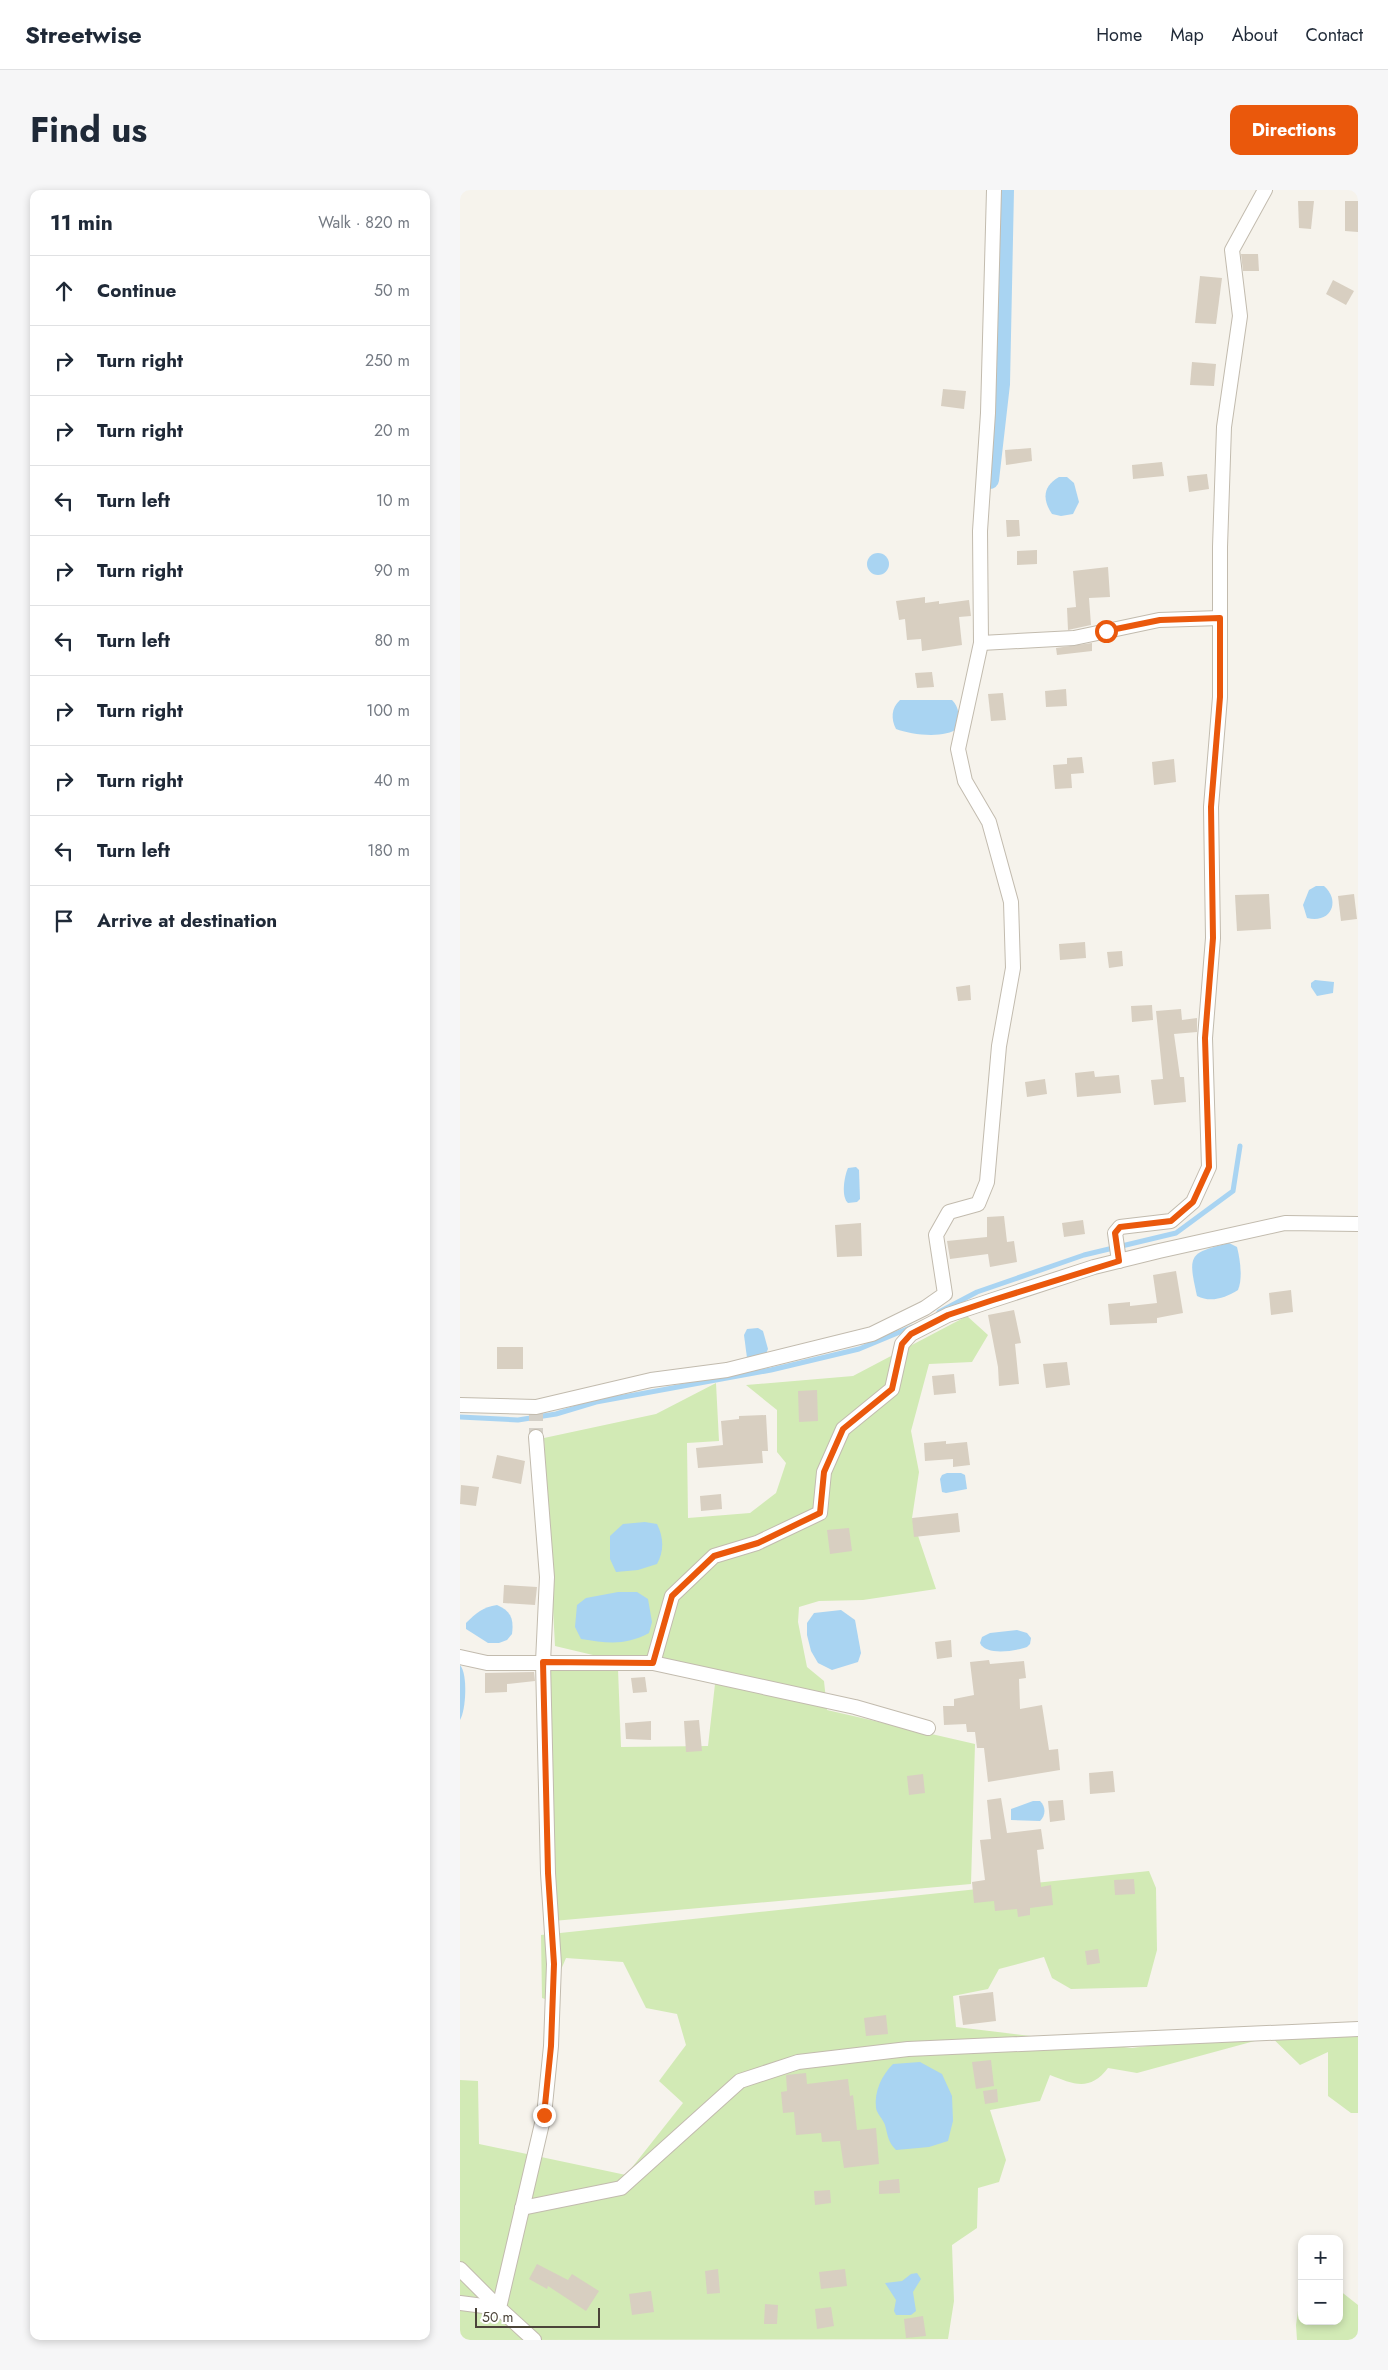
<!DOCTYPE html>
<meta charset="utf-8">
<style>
body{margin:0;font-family:Jost,sans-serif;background:#f6f6f7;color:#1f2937}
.controls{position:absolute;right:15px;bottom:15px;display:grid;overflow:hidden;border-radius:10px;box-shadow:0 2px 8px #0003}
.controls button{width:45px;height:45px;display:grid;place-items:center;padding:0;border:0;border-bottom:1px solid #e0e1e3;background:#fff;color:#1f2937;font:25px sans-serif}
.scale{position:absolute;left:15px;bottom:12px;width:125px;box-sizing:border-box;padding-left:5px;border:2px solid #4b4439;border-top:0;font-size:14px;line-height:18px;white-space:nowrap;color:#4b4439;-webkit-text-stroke:4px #fff;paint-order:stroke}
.stop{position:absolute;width:15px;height:15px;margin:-11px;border:4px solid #ea580c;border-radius:50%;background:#fff}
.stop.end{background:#ea580c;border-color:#fff;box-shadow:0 1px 5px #0008}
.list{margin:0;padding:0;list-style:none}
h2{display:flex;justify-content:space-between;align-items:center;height:65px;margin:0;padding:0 20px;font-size:21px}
h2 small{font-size:16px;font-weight:400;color:#747a83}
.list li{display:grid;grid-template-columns:32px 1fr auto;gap:15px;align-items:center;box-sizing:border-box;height:70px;padding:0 20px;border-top:1px solid #e0e1e3}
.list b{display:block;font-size:19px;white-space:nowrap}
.list em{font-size:16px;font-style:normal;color:#747a83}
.icon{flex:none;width:28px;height:28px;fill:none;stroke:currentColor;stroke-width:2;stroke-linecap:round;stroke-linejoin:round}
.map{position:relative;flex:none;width:898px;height:2150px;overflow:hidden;border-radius:10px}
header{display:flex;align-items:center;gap:30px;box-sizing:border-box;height:70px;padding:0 25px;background:#fff;border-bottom:1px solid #e0e1e3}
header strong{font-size:24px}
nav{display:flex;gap:28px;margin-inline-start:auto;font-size:18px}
.intro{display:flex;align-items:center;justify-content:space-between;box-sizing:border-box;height:120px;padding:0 30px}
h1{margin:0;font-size:35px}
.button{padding:12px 22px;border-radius:10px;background:#ea580c;color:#fff;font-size:18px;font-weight:700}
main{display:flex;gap:30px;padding:0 30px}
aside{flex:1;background:#fff;border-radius:10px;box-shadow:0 2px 8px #0003}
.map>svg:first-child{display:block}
</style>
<header>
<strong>Streetwise</strong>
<nav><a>Home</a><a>Map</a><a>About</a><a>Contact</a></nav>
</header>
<div class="intro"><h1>Find us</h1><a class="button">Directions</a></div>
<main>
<aside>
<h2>11 min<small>Walk · 820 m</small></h2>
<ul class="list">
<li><svg class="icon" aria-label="ahead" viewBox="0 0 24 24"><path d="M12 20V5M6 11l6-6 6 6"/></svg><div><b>Continue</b></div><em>50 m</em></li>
<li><svg class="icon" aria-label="right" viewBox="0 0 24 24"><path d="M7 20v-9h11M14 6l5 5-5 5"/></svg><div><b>Turn right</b></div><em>250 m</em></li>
<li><svg class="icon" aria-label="right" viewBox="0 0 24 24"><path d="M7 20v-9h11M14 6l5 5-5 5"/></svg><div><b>Turn right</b></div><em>20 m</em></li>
<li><svg class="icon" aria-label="left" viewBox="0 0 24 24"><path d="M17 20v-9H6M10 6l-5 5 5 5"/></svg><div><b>Turn left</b></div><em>10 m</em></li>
<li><svg class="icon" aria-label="right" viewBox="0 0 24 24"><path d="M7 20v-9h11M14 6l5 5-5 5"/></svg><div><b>Turn right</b></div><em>90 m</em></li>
<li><svg class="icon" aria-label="left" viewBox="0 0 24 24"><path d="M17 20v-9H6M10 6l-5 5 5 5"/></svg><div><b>Turn left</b></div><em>80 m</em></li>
<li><svg class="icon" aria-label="right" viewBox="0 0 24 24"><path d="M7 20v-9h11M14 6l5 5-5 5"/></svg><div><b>Turn right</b></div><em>100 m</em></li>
<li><svg class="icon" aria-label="right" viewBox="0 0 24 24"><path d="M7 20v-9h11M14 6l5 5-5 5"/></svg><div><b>Turn right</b></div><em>40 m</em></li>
<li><svg class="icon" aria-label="left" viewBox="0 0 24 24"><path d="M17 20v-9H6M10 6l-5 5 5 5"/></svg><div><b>Turn left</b></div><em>180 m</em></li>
<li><svg class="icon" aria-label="arrive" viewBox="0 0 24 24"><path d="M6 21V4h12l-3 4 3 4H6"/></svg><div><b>Arrive at destination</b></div></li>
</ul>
</aside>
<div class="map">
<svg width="898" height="2150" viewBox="0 0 898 2150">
<rect width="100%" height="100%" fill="#f6f3ec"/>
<g fill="#d2eab5">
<polygon points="507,1126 528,1145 512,1172 469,1174 451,1241 459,1282 452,1328 476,1399 403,1410 359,1411 339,1417 338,1432 347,1477 364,1491 367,1520 515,1554 511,1694 93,1731 88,1478 158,1479 161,1557 248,1556 255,1494 95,1456 84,1248 196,1224 256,1193 259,1251 227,1253 228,1328 290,1323 316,1303 326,1273 317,1262 317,1220 286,1195 393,1186"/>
<path d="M 689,1681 L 696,1698 L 697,1760 L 687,1797 L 611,1799 L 592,1788 L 584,1767 L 539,1779 L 528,1799 L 493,1806 L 496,1837 L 672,1858 L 799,1842 L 802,1849 L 677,1883 L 648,1878 C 630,1902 613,1894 590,1885 L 580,1911 L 530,1920 L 546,1970 L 539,1992 L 518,1998 L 517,2038 L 492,2055 L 494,2111 L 488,2149 L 0,2150 L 0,1890 L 18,1891 L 19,1954 L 166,1985 L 223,1913 L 199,1891 L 226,1855 L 217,1824 L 186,1818 L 163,1772 L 106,1768 L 88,1810 L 82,1808 L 81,1745 Z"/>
<polygon points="898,1832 898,1923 891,1923 868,1906 868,1862 840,1875 805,1841"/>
<polygon points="879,2100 898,2115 898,2150 837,2150 836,2135 840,2106 842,2131 879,2131"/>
</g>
<g fill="#a9d4f2">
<path d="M 599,287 L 607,287 L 614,293 L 619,312 L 613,324 L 601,326 L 592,324 C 582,309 583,296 599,287 Z"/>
<circle cx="418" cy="374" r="11"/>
<path d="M 440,510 L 492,510 C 500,518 499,527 498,538 C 485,549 452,545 436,539 C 431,529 431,518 440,510 Z"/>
<path d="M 856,696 L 864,696 C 881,711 871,734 847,728 L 843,715 L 849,700 Z"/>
<polygon points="855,790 874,792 873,803 857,806 851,797 851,793"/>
<path d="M 396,977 L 399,980 L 400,1009 L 397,1012 L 388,1013 C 381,1007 384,987 388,978 Z"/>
<path d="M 769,1053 L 777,1057 C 780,1069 783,1088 778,1100 C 765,1108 751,1113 737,1106 C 728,1065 728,1063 769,1053 Z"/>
<polygon points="298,1138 303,1141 308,1159 305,1166 287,1168 284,1145 287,1139"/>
<polygon points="487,1283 501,1283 505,1285 507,1299 486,1303 482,1302 480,1289 482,1285"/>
<path d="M 185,1332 L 197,1334 C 204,1348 204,1361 197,1374 L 178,1380 L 156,1382 L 150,1369 L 150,1346 L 163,1334 Z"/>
<path d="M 158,1402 L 177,1402 L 188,1409 L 192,1432 L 189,1443 C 165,1456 147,1453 121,1449 L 115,1437 L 117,1415 L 126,1408 Z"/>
<path d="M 37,1415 C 51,1421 54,1429 52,1444 L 47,1450 L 39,1453 L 28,1453 L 6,1439 L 6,1433 C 16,1423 23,1417 37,1415 Z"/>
<polygon points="381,1420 395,1430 401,1463 398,1472 372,1480 358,1473 351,1461 347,1445 347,1433 354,1423"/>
<path d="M 557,1440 L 567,1443 L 571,1448 L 570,1454 L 567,1457 C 555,1461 526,1466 520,1453 L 522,1447 L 530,1443 Z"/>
<path d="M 0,1475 C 8,1484 6,1520 0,1530 Z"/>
<path d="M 573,1611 L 580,1611 C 586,1617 586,1625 580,1631 L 551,1630 L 551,1619 Z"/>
<path d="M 460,1872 L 482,1884 L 492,1906 L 493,1931 L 488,1951 L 469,1957 L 436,1960 C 428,1952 428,1946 425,1935 C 423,1929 417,1924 416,1918 C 414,1901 422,1885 433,1874 Z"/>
<polygon points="457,2083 461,2089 453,2102 456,2121 451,2125 436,2125 434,2121 436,2110 425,2093 442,2091 451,2084"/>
</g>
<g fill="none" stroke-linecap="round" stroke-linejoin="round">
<g stroke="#a9d4f2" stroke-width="5">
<polyline points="479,1122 517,1102 624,1065 716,1043 773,1001 780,956"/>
<polyline points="0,1227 58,1230 96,1224 136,1212 311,1180 399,1159 452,1137"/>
</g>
<polyline stroke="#a9d4f2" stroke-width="18" points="530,290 541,194 545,0"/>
</g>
<g fill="#d8cfc1">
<polygon points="838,11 854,11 851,39 839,38"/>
<polygon points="885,11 898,11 898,42 885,41"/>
<polygon points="781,64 798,64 799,81 783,81"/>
<polygon points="740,86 762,88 756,134 735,133"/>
<polygon points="873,90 894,101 886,115 866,104"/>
<polygon points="732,172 756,174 754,196 730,195"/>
<polygon points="483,199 506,201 504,219 481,216"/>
<polygon points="571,258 572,271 546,275 545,260"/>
<polygon points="702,272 704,286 673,289 672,275"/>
<polygon points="747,284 749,299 729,302 727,286"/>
<polygon points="546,330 559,330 560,346 547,347"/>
<polygon points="577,360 577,374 557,375 557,361"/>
<polygon points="648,377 650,407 629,408 631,435 608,440 607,418 616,417 613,381"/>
<polygon points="465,407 465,413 479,411 479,414 509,410 511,426 499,427 502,455 462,461 461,449 447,450 445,429 439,430 436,411"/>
<polygon points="632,453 632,461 597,465 596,458"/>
<polygon points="472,482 474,497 457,498 455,483"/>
<polygon points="606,499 607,516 586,517 585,501"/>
<polygon points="543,503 546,530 531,531 528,504"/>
<polygon points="622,567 624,583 611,584 612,598 595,599 593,575 607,574 607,568"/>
<polygon points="714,569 716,592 694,595 692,572"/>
<polygon points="809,704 811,739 777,741 775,705"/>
<polygon points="894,704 897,729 881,731 878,706"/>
<polygon points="625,752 626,768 600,770 599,754"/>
<polygon points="662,761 663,776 649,778 647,762"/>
<polygon points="510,795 511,810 498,811 496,797"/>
<polygon points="692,815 693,830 672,832 671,816"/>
<polygon points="721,819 722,830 737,828 737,842 714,844 720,887 724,887 726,912 694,915 691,890 703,889 696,821"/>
<polygon points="634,881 635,887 659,885 661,903 617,907 615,883"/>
<polygon points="585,889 587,904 567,907 565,892"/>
<polygon points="544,1026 547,1052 554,1051 557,1072 530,1077 528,1064 490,1069 487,1051 527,1047 527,1027"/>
<polygon points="623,1030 625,1044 604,1047 602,1033"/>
<polygon points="401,1033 402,1066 377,1067 375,1035"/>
<polygon points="716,1081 723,1123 697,1128 697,1133 650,1135 648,1114 670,1112 670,1116 697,1113 693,1085"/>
<polygon points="831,1100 833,1122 811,1125 809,1103"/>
<polygon points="554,1120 561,1153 555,1154 559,1194 539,1196 538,1177 528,1125"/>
<rect x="37" y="1157" width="26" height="22"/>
<polygon points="607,1172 610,1195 586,1198 583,1174"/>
<polygon points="494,1184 496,1203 474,1205 472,1186"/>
<polygon points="357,1200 358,1231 339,1232 338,1201"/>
<polygon points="306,1225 308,1261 302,1261 303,1273 238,1278 236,1258 263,1255 261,1231 279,1229 279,1226"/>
<polygon points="486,1251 486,1254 507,1252 510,1275 493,1277 493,1269 465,1271 464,1253"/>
<polygon points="37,1265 65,1271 61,1294 32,1288"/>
<polygon points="1,1295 19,1297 16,1316 0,1314"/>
<polygon points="261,1304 262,1319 241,1321 240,1306"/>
<polygon points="498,1323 500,1342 454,1347 452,1328"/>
<polygon points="389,1338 392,1361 370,1364 367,1340"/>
<polygon points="44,1395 77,1397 75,1415 43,1413"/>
<polygon points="491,1450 492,1467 477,1469 475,1452"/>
<polygon points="529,1470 530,1474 564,1471 566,1488 559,1489 560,1519 582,1515 589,1560 598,1559 600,1580 528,1592 524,1558 517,1558 515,1542 507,1542 506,1534 484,1535 483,1516 494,1516 494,1509 514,1505 510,1472"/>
<polygon points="74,1482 75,1491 47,1494 47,1502 25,1503 25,1483"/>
<polygon points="185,1487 187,1502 173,1503 171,1488"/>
<polygon points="239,1530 242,1561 226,1562 224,1531"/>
<polygon points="191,1531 191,1550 166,1549 165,1533"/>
<polygon points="653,1581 655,1602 630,1604 629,1583"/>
<polygon points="463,1584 465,1603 449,1605 447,1586"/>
<polygon points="541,1608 547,1643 581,1639 584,1659 577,1660 581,1697 591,1695 593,1715 570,1718 570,1725 558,1727 557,1719 535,1721 534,1711 514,1713 512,1692 525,1690 520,1650 531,1649 527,1610"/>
<polygon points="603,1610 605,1630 590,1632 588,1611"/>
<polygon points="674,1689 675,1704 655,1705 654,1690"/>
<polygon points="638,1759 640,1773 627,1775 625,1761"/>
<polygon points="533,1802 536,1831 503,1835 499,1806"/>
<polygon points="426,1825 428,1844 406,1846 404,1828"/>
<polygon points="531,1870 534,1896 516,1899 512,1872"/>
<polygon points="346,1883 347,1894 388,1889 390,1906 393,1905 397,1940 416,1938 419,1974 384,1978 380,1951 362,1952 361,1943 336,1945 334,1922 323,1923 321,1902 327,1901 326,1885"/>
<polygon points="537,1899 538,1912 525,1914 523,1901"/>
<polygon points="439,1989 440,2003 419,2004 419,1991"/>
<polygon points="370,2000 371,2013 355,2015 354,2001"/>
<polygon points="77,2074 108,2090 112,2084 139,2101 126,2121 88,2096 87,2099 69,2089"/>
<polygon points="258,2079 260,2103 247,2104 245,2081"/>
<polygon points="385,2079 387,2096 361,2099 359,2082"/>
<polygon points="191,2101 194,2122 172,2125 169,2104"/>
<polygon points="305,2114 318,2115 317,2134 304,2134"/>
<polygon points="371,2117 374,2136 357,2139 355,2119"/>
<polygon points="463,2126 466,2146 446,2148 444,2129"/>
</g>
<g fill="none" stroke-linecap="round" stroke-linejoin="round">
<polyline stroke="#d4d0c8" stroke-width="14" stroke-dasharray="14 7" stroke-linecap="butt" points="76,1217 76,1247"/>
<g stroke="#c2bbae" stroke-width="16">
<g id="minor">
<polyline points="521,453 614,448 699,430 760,428"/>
<polyline points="659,1071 655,1043 660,1037 711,1031 733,1012 749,977 745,848 753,748 751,617 760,507 760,357 764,237 780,126 772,60 805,0"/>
<polyline points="0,1215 76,1217 191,1190 267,1180 412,1144 465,1118 485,1104 476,1045 489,1022 518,1014 527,992 539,856 553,778 551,712 529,632 505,591 498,559 521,453 520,341 528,223 534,0"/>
<polyline points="0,1467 27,1473 193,1473 395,1517 468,1538"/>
<polyline points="193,1473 212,1406 254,1366 297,1353 360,1323 364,1282 383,1239 432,1199 442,1154 451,1144 488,1125 533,1110 634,1077 699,1061 825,1033 898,1034"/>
<polyline points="62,2018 161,1998 280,1891 338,1872 448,1859 898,1839"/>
<polyline points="0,2079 39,2118"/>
<polyline points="0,2113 39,2118"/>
<polyline points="74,2150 39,2118 84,1925 91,1856 94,1774 88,1683 83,1472 87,1387 76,1247"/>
</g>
</g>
<use href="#minor" stroke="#fff" stroke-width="14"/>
</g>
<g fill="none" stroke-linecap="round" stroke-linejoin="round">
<polyline stroke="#ea580c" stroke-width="6" points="84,1925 91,1856 94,1774 88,1683 83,1472 193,1473 212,1406 254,1366 298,1353 360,1323 364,1282 383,1239 432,1199 442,1154 451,1144 488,1125 533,1110 659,1071 655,1043 660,1037 711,1031 733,1012 749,977 745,848 753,748 751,617 760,507 760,428 700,430 646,441"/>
</g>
</svg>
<div class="controls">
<button>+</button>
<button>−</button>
</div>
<div class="scale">50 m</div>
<div class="stop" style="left:646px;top:441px"></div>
<div class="stop end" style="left:84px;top:1925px"></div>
</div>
</main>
